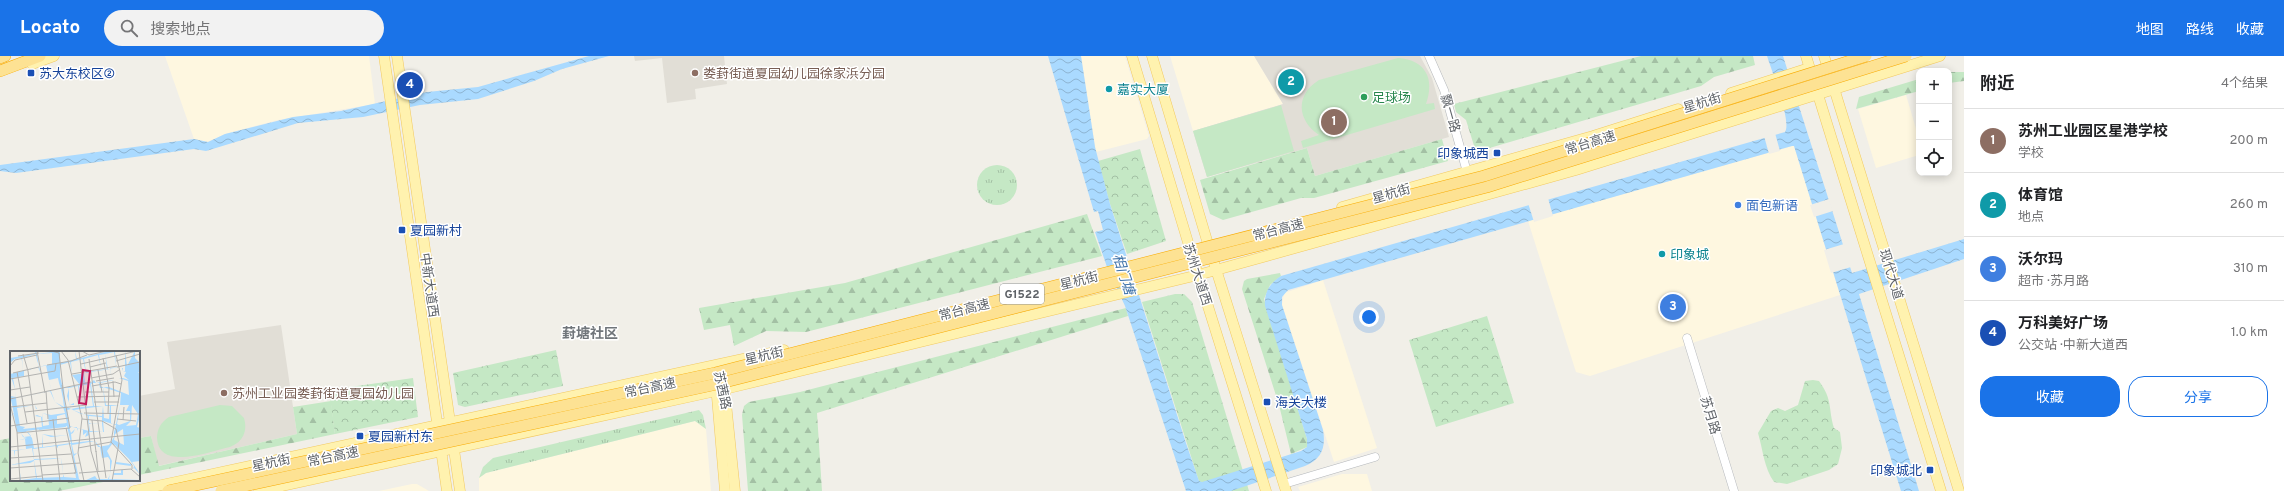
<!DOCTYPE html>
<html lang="zh">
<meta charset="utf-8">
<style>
body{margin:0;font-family:Overpass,"Noto Sans SC",sans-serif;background:#f2f2f2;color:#202124}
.controls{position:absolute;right:12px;top:12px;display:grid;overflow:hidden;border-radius:8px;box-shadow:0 2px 10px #0003}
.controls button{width:36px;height:36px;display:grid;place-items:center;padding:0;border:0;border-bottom:1px solid #e0e0e0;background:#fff;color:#202124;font:20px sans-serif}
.you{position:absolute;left:1369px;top:261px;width:14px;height:14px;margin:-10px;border:3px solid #fff;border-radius:50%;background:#1a73e8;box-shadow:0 0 0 6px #1a73e833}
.badge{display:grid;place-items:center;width:26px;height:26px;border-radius:50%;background:#1a73e8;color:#fff;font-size:13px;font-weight:700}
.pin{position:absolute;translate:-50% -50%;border:2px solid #fff;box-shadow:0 1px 4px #0006}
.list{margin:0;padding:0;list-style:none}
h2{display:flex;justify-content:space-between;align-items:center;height:52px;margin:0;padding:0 16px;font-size:17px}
h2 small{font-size:13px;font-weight:400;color:#757577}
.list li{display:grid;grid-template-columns:26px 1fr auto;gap:12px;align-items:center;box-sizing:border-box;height:64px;padding:0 16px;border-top:1px solid #e0e0e0}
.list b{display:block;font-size:15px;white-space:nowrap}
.list p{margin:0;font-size:13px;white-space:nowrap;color:#757577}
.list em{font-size:13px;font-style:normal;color:#757577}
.actions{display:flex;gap:8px;padding:12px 16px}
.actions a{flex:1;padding:9px 0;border:1px solid #1a73e8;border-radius:16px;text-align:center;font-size:14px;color:#1a73e8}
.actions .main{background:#1a73e8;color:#fff}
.icon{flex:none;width:22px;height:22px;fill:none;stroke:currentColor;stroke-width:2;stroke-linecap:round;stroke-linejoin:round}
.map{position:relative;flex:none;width:1964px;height:435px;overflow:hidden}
header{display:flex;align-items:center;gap:24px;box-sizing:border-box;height:56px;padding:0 20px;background:#1a73e8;color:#fff}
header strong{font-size:19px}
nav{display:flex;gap:22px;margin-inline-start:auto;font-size:14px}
.search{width:280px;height:36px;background:#f2f2f2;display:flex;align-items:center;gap:10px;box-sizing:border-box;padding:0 14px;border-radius:22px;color:#757577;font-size:15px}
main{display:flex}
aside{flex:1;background:#fff}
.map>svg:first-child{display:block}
</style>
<header>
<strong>Locato</strong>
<div class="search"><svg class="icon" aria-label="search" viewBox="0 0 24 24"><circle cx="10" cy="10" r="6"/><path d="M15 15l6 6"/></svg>搜索地点</div>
<nav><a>地图</a><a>路线</a><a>收藏</a></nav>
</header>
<main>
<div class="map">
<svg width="1964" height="435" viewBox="0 0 1964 435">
<defs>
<pattern id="grass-tufts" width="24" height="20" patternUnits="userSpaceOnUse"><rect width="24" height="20" fill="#c5e8c5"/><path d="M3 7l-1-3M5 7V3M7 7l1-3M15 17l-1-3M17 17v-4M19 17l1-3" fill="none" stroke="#a3c0a4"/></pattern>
<pattern id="forest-firs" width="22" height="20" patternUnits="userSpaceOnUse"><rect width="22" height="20" fill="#c5e8c5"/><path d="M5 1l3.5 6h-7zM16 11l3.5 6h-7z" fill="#a3c0a4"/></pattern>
<pattern id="park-crowns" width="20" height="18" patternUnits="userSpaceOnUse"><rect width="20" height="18" fill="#c5e8c5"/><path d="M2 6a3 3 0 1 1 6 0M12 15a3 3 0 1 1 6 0" fill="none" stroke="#a3c0a4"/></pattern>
<pattern id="water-waves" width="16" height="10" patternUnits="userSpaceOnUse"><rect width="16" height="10" fill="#aadaff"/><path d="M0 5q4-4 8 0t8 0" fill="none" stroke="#8eb4d2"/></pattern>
</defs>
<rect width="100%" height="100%" fill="#f1efe8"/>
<g fill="#fef7e0">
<polygon points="165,0 369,0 375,48 278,64 225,78 208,86 194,83"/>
<polygon points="1081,0 1125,0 1149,80 1147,83 1096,96"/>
<polygon points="1170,0 1254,0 1283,48 1193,75"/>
<polygon points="1906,39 1919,83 1919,99 1876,112 1858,53"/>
<polygon points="1792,90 1794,90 1840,239 1590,320 1576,316 1528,165"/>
<polygon points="1323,224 1377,392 1334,406 1282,249 1284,237"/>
<polygon points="695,365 706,373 711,435 479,435 479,422 486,417"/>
<polygon points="1342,418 1367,418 1372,435 1300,435 1298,431"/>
<polygon points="417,428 429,435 379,435 412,428"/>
</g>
<g fill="#e1ded6">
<polygon points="634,0 724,0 727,28 695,33 696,43 667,47 662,2 635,5"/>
<polygon points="1254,0 1420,0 1432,22 1449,81 1315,120 1307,92 1207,121 1193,75 1283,48"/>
<polygon points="281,269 297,378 158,410 151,380 139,382 139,340 175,333 167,286"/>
</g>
<g fill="url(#grass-tufts)">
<circle cx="997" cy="129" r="20"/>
<polygon points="699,354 703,359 706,373 695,365 486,417 479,422 483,411 493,402"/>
</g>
<g fill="url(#forest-firs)">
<polygon points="1641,0 1753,0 1755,9 1714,21 1701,30 1476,96 1466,64 1456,56 1454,48"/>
<polygon points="1949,16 1964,16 1964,25 1949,27"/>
<polygon points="1919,23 1919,35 1856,53 1859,41"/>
<polygon points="1442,83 1448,105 1314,142 1301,142 1223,164 1210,158 1200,124 1307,92 1315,120"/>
<polygon points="1087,158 1102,200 806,276 766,275 734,290 730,269 704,274 699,252 845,227"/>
<polygon points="1280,217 1281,220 1270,229 1264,243 1307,383 1307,391 1291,398 1279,349 1242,233 1244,225 1247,223"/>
<polygon points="1126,252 1128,260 817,357 822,435 748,435 742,359 744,350 749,346 800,336"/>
<polygon points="331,345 335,378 139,419 139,382 151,380 159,410 297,378 293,351"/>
<polygon points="11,382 11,424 113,424 59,435 0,435 0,384"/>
</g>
<g fill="url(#park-crowns)">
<polygon points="1140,93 1166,185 1127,198 1110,148 1098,105"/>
<polygon points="1175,238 1184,238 1192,246 1249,435 1202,435 1142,246"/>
<polygon points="1487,260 1514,347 1436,371 1409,284"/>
<polygon points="556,294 563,330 465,351 458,349 453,317"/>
<polygon points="413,322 418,361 335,378 329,334"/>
<path d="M 1813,324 L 1819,325 C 1833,344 1828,352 1834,372 L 1840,376 L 1842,392 L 1838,408 L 1829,414 L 1787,428 L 1774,426 C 1764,412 1763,394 1758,377 L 1771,355 L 1778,352 L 1785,355 L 1798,349 L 1805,325 Z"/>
</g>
<g fill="#c5e8c5">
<path d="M 1398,2 C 1426,4 1435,23 1426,48 L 1434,47 L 1435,53 L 1303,92 L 1301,85 L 1319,79 C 1297,64 1295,39 1319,24 Z"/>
<polygon points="1281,49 1294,95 1207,121 1193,75"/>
<path d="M 220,349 L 232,350 L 244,362 C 248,375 243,386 230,391 C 211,395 159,416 157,382 C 157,373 161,366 169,361 Z"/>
</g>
<g fill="url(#water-waves)">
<polygon points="589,0 609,0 562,13 534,25 478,43 420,49 363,61 298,67 206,95 194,93 16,117 0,115 0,109 194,83 208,86 225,78 293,61 341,55 427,36 478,31"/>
<path d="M 1048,0 L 1081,0 L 1095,91 L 1110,148 L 1186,387 L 1199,425 L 1202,426 L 1301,395 L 1307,391 L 1307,383 L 1265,250 C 1264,236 1270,227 1281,220 L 1785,76 C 1792,66 1771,13 1767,0 L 1783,0 L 1852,217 L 1964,183 L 1964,203 L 1859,238 L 1919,435 L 1901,435 L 1794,90 L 1792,90 L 1288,234 L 1282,241 L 1282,249 L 1323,374 C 1326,391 1322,403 1305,410 L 1231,435 L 1186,435 L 1125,250 L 1107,211 L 1095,176 L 1103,174 L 1098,155 L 1094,156 Z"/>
</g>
<g fill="#f1efe8">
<polygon points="1775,77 1780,95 1769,98 1764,80"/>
<polygon points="1548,142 1553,160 1534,166 1528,147"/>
<polygon points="1829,143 1833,155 1814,161 1810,149"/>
<polygon points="1844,188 1851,211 1831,217 1824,194"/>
</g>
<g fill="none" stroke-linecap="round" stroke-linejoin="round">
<g stroke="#b5b8bc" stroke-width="9">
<g id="minor">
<polyline points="1429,0 1444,34 1467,116"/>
<polyline points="1687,282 1734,435"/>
<polyline points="1284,428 1375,401"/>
</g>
</g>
<g stroke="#f2c960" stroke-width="11">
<g id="major">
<polyline points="384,0 447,435"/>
<polyline points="397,0 460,435"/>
<polyline points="1132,0 1190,193 1266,435"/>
<polyline points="1152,0 1208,188 1286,435"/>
<polyline points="1806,0 1941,435"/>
<polyline points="1824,0 1959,435"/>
<polyline points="32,8 54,0"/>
<polyline points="1731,37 1806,13"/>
<polyline points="1342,151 1593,80 1678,53"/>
<polyline points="724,328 735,435"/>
<polyline points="716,329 725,435"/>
<polyline points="134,435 784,294"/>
<polyline points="259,435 725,333 1198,219 1576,114 1940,0"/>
</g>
</g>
<g stroke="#f9ab00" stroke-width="12">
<g id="highway">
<polyline points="0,2 5,0"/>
<polyline points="0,15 40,0"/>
</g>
</g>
<use href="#minor" stroke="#fff" stroke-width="8"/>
<use href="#major" stroke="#fff2af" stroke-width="10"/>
<use href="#highway" stroke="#fde293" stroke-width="11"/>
<g stroke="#f9ab00" stroke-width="12" stroke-linecap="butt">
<g id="highway-bridge">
<polyline points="168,435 715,317 1484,120 1866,0"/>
<polyline points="221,435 717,328 1487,131 1906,0"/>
</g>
</g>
<use href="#highway-bridge" stroke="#fde293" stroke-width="11"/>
</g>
<g fill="#1a4fb4" stroke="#fff" stroke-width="1.5">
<rect x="27" y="13" width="8" height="8" rx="2"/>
<rect x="1493" y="93" width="8" height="8" rx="2"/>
<rect x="398" y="170" width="8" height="8" rx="2"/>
<rect x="1263" y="342" width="8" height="8" rx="2"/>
<rect x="356" y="376" width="8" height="8" rx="2"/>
<rect x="1926" y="410" width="8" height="8" rx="2"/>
</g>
<g fill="#8d6e63" stroke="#fff" stroke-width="1.5">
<circle cx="695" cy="17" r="4"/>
<circle cx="224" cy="337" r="4"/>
</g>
<g fill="#0f9aa8" stroke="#fff" stroke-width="1.5">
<circle cx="1109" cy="33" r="4"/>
<circle cx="1662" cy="198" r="4"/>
</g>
<circle fill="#2e9e5b" stroke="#fff" stroke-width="1.5" cx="1364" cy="41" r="4"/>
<circle fill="#3f7fe0" stroke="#fff" stroke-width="1.5" cx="1738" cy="149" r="4"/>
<g text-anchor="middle" stroke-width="3" stroke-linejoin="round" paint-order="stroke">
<rect fill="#fff" stroke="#8f9295" stroke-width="1" x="1000" y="228" width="44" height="20" rx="3"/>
<g font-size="12" font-weight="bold" fill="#5f6368">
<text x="1022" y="242">G1522</text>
</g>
<g font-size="13" fill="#164399" stroke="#fff" text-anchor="start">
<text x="39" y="22">苏大东校区②</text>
<text x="1489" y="102" text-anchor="end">印象城西</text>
<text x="410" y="179">夏园新村</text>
<text x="1275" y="351">海关大楼</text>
<text x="368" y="385">夏园新村东</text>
<text x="1922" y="419" text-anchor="end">印象城北</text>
</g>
<g font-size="13" fill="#785e54" stroke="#fff" text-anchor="start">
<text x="703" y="22">娄葑街道夏园幼儿园徐家浜分园</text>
<text x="232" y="342">苏州工业园娄葑街道夏园幼儿园</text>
</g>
<g font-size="13" fill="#0d838f" stroke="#fff" text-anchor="start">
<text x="1117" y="38">嘉实大厦</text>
<text x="1670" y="203">印象城</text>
</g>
<g font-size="13" fill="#27864d" stroke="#fff" text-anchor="start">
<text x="1372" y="46">足球场</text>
</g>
<g font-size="13" fill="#5f6368" stroke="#fff">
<text transform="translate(1702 46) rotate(-17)" y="5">星杭街</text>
<text transform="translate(1451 57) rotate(74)" y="5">飘一路</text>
<text transform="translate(1590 86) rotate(-17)" y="5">常台高速</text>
<text transform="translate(1391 137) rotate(-16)" y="5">星杭街</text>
<text transform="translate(1278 173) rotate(-14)" y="5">常台高速</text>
<text transform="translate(1198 218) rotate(72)" y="5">苏州大道西</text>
<text transform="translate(1892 218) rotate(73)" y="5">现代大道</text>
<text transform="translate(1079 224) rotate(-14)" y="5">星杭街</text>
<text transform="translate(430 229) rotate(82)" y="5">中新大道西</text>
<text transform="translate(964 253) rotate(-14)" y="5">常台高速</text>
<text transform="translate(764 299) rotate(-13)" y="5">星杭街</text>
<text transform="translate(650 331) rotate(-12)" y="5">常台高速</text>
<text transform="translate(723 334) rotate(78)" y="5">苏茜路</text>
<text transform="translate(1711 359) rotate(73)" y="5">苏月路</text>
<text transform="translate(333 400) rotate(-12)" y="5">常台高速</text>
<text transform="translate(271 406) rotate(-12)" y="5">星杭街</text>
</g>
<g font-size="13" fill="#366cbe" stroke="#fff" text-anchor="start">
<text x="1746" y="154">面包新语</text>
</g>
<g font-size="14" font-style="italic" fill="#4174aa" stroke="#fff">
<text transform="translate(1124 218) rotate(72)" y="5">相门塘</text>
</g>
<g font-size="14" font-weight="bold" fill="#70757a" stroke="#fff">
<text x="590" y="282">葑塘社区</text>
</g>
</g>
<g transform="translate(10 295)">
<rect width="130" height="130" fill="#f1efe8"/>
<path d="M 26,0 L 27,3 L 50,0 L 50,12 L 66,8 L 65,0 L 67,8 L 95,1 L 105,0 L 106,15 L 104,1 L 95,3 L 98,18 L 115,15 L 115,0 L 117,15 L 125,0 L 125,7 L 130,12 L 130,21 L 128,21 L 130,23 L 130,65 L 127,76 L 130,77 L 130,110 L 122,111 L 130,123 L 124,117 L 123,118 L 124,115 L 119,108 L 105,94 L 102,93 L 97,100 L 102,110 L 99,128 L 130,128 L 74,130 L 85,125 L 87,128 L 98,128 L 100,123 L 100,109 L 98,106 L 92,107 L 95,126 L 92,107 L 87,108 L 92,107 L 90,96 L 85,90 L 62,94 L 64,103 L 67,102 L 64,105 L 69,128 L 72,130 L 0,130 L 10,129 L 10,122 L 11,129 L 26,127 L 24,110 L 20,112 L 10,113 L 10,121 L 10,113 L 0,114 L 24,109 L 22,97 L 5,100 L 5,106 L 0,107 L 5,106 L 4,100 L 0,100 L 16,98 L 15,88 L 9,89 L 17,87 L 13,86 L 11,82 L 14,86 L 21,85 L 18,81 L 7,81 L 4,63 L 0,65 L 4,62 L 0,45 L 6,46 L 5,39 L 6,47 L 41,40 L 39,29 L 33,30 L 39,29 L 36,14 L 29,16 L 31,23 L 28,16 L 14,20 L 14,25 L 3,27 L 5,38 L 0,23 L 13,20 L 12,10 L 11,7 L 5,8 L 0,12 L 0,7 L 24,3 ZM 42,2 L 42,13 L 13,20 L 12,7 L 26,3 L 26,5 L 29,16 L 27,3 ZM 95,3 L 97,18 L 76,21 L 74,8 L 81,6 L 82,15 L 81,6 L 88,4 L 91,17 L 89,4 ZM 73,8 L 76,22 L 62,24 L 70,34 L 53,37 L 50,26 L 62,24 L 50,26 L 50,14 L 60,11 L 62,22 L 61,11 ZM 115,15 L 115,20 L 113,20 L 113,17 L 112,17 L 113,20 L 116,21 L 114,25 L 119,29 L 113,27 L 109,27 L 118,30 L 119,44 L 99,36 L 91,36 L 90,32 L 104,29 L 102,29 L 100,17 ZM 100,18 L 102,29 L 86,32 L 84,29 L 79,33 L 75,31 L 74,22 ZM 48,27 L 49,32 L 46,33 L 49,32 L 51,38 L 41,40 L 40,34 L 45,33 L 40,34 L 39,29 ZM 83,32 L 89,32 L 90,37 L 93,37 L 95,55 L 84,55 L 81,33 ZM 80,33 L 83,55 L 71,56 L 69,35 ZM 68,35 L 71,56 L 61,58 L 60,54 L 64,54 L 64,52 L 60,54 L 59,51 L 59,37 ZM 93,36 L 111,42 L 110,54 L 96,54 ZM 54,37 L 59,37 L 57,45 L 61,58 L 55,55 ZM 51,38 L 53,48 L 54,56 L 45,51 L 41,40 ZM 40,40 L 45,51 L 52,56 L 27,58 L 25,54 L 7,56 L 6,47 ZM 25,54 L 26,58 L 53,56 L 55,62 L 41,64 L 32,62 L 32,66 L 27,64 L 25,65 L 31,66 L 32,76 L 13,78 L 15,76 L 10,75 L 7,57 ZM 110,54 L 119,54 L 116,60 L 120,60 L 120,70 L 109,74 L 107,73 ZM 110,54 L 106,73 L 101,73 L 101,55 ZM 122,54 L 128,63 L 126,74 L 116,75 L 121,70 ZM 93,55 L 100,55 L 99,68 L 94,67 ZM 93,55 L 92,65 L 71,63 L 63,59 ZM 61,58 L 78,65 L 79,80 L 59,75 L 57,59 ZM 32,62 L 38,64 L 39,74 L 33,75 ZM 55,63 L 57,72 L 47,73 L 47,65 ZM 79,65 L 92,66 L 92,73 L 79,72 ZM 93,70 L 106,74 L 104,81 L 94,81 ZM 82,72 L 92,73 L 93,81 L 80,80 L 79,73 ZM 57,75 L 59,84 L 45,85 L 32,83 L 32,96 L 24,97 L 22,87 L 16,80 ZM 59,76 L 67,76 L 67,80 L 68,77 L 73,79 L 73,84 L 77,81 L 75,86 L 79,84 L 79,90 L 62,92 L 61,83 L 63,82 L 65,78 L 61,82 ZM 113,78 L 114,94 L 104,89 L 105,83 ZM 79,81 L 104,81 L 104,86 L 99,94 L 88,96 L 85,90 L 80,90 ZM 32,83 L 41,86 L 59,84 L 61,92 L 33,96 ZM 61,93 L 66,127 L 54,126 L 53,123 L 60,122 L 53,123 L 51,107 L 24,108 L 23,98 L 46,95 L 48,97 L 48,95 ZM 51,107 L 52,112 L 49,113 L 52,112 L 53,123 L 46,123 L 44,108 ZM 44,108 L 46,123 L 53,123 L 53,126 L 27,127 L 24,109 Z" fill="#aadaff" fill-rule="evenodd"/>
<path fill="none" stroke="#aadaff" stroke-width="2" d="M 4,57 L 7,73M 29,78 L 55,75 L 57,72M 106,112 L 121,114M 103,123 L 112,123 L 112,119"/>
<path fill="none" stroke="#b3b3b1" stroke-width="1" d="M 27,0 L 35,42M 41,0 L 49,2 L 53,37M 51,0 L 58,9 L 72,67 L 68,102 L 74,130M 69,0 L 81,100 L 90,130M 72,0 L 79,4 L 97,0M 13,3 L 18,20 L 33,130M 8,5 L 29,2M 93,7 L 99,37 L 98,63M 79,8 L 96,127M 106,10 L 130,3M 71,13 L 127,0M 37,14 L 61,10 L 77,4M 0,15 L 5,9 L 27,4M 80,16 L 96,12M 107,16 L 130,11M 88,19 L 92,41M 7,21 L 17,72M 3,22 L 29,16M 62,23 L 107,15M 81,27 L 103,23 L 109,19M 0,28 L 45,20 L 46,12M 86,30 L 104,27M 103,30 L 104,46M 82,35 L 105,31 L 111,33M 0,39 L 20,36M 36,40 L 38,68M 75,41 L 99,41M 67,46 L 110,45M 0,48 L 81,31M 84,51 L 109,51M 0,53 L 7,81 L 10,130M 0,56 L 37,52M 15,61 L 77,54M 74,62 L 130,63M 43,68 L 50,130M 72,68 L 92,70 L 106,78 L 109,92 L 102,130M 107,68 L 126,70M 82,69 L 86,101M 113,69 L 114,56M 0,75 L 59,67M 56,77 L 66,122 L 64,122M 7,82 L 60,77 L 52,34M 101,91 L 122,114 L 122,118M 0,96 L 130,83M 68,97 L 101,91 L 112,29 L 106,4M 86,100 L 88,120M 0,107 L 61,103M 0,117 L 70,112M 69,122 L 121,118 L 130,126M 32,124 L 65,122M 0,128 L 32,125"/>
<path fill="#c2185b" fill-opacity="0.15" stroke="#c2185b" stroke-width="2" d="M 73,19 L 80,20 L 76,53 L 69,52 Z"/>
<rect width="130" height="130" fill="none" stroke="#5f6368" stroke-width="2"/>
</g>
</svg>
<div class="controls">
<button>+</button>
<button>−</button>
<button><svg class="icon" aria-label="locate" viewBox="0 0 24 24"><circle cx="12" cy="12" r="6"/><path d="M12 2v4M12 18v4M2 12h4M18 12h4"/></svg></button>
</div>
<div class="you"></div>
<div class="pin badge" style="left:1334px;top:66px;background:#8d6e63">1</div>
<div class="pin badge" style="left:1291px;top:26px;background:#0f9aa8">2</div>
<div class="pin badge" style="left:1673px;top:251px;background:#3f7fe0">3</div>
<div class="pin badge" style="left:410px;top:29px;background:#1a4fb4">4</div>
</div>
<aside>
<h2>附近<small>4个结果</small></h2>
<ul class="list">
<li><span class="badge" style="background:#8d6e63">1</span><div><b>苏州工业园区星港学校</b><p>学校</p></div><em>200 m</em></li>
<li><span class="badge" style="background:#0f9aa8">2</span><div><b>体育馆</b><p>地点</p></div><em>260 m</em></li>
<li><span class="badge" style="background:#3f7fe0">3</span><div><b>沃尔玛</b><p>超市 · 苏月路</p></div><em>310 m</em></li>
<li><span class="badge" style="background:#1a4fb4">4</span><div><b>万科美好广场</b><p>公交站 · 中新大道西</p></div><em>1.0 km</em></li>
</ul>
<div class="actions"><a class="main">收藏</a><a>分享</a></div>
</aside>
</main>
